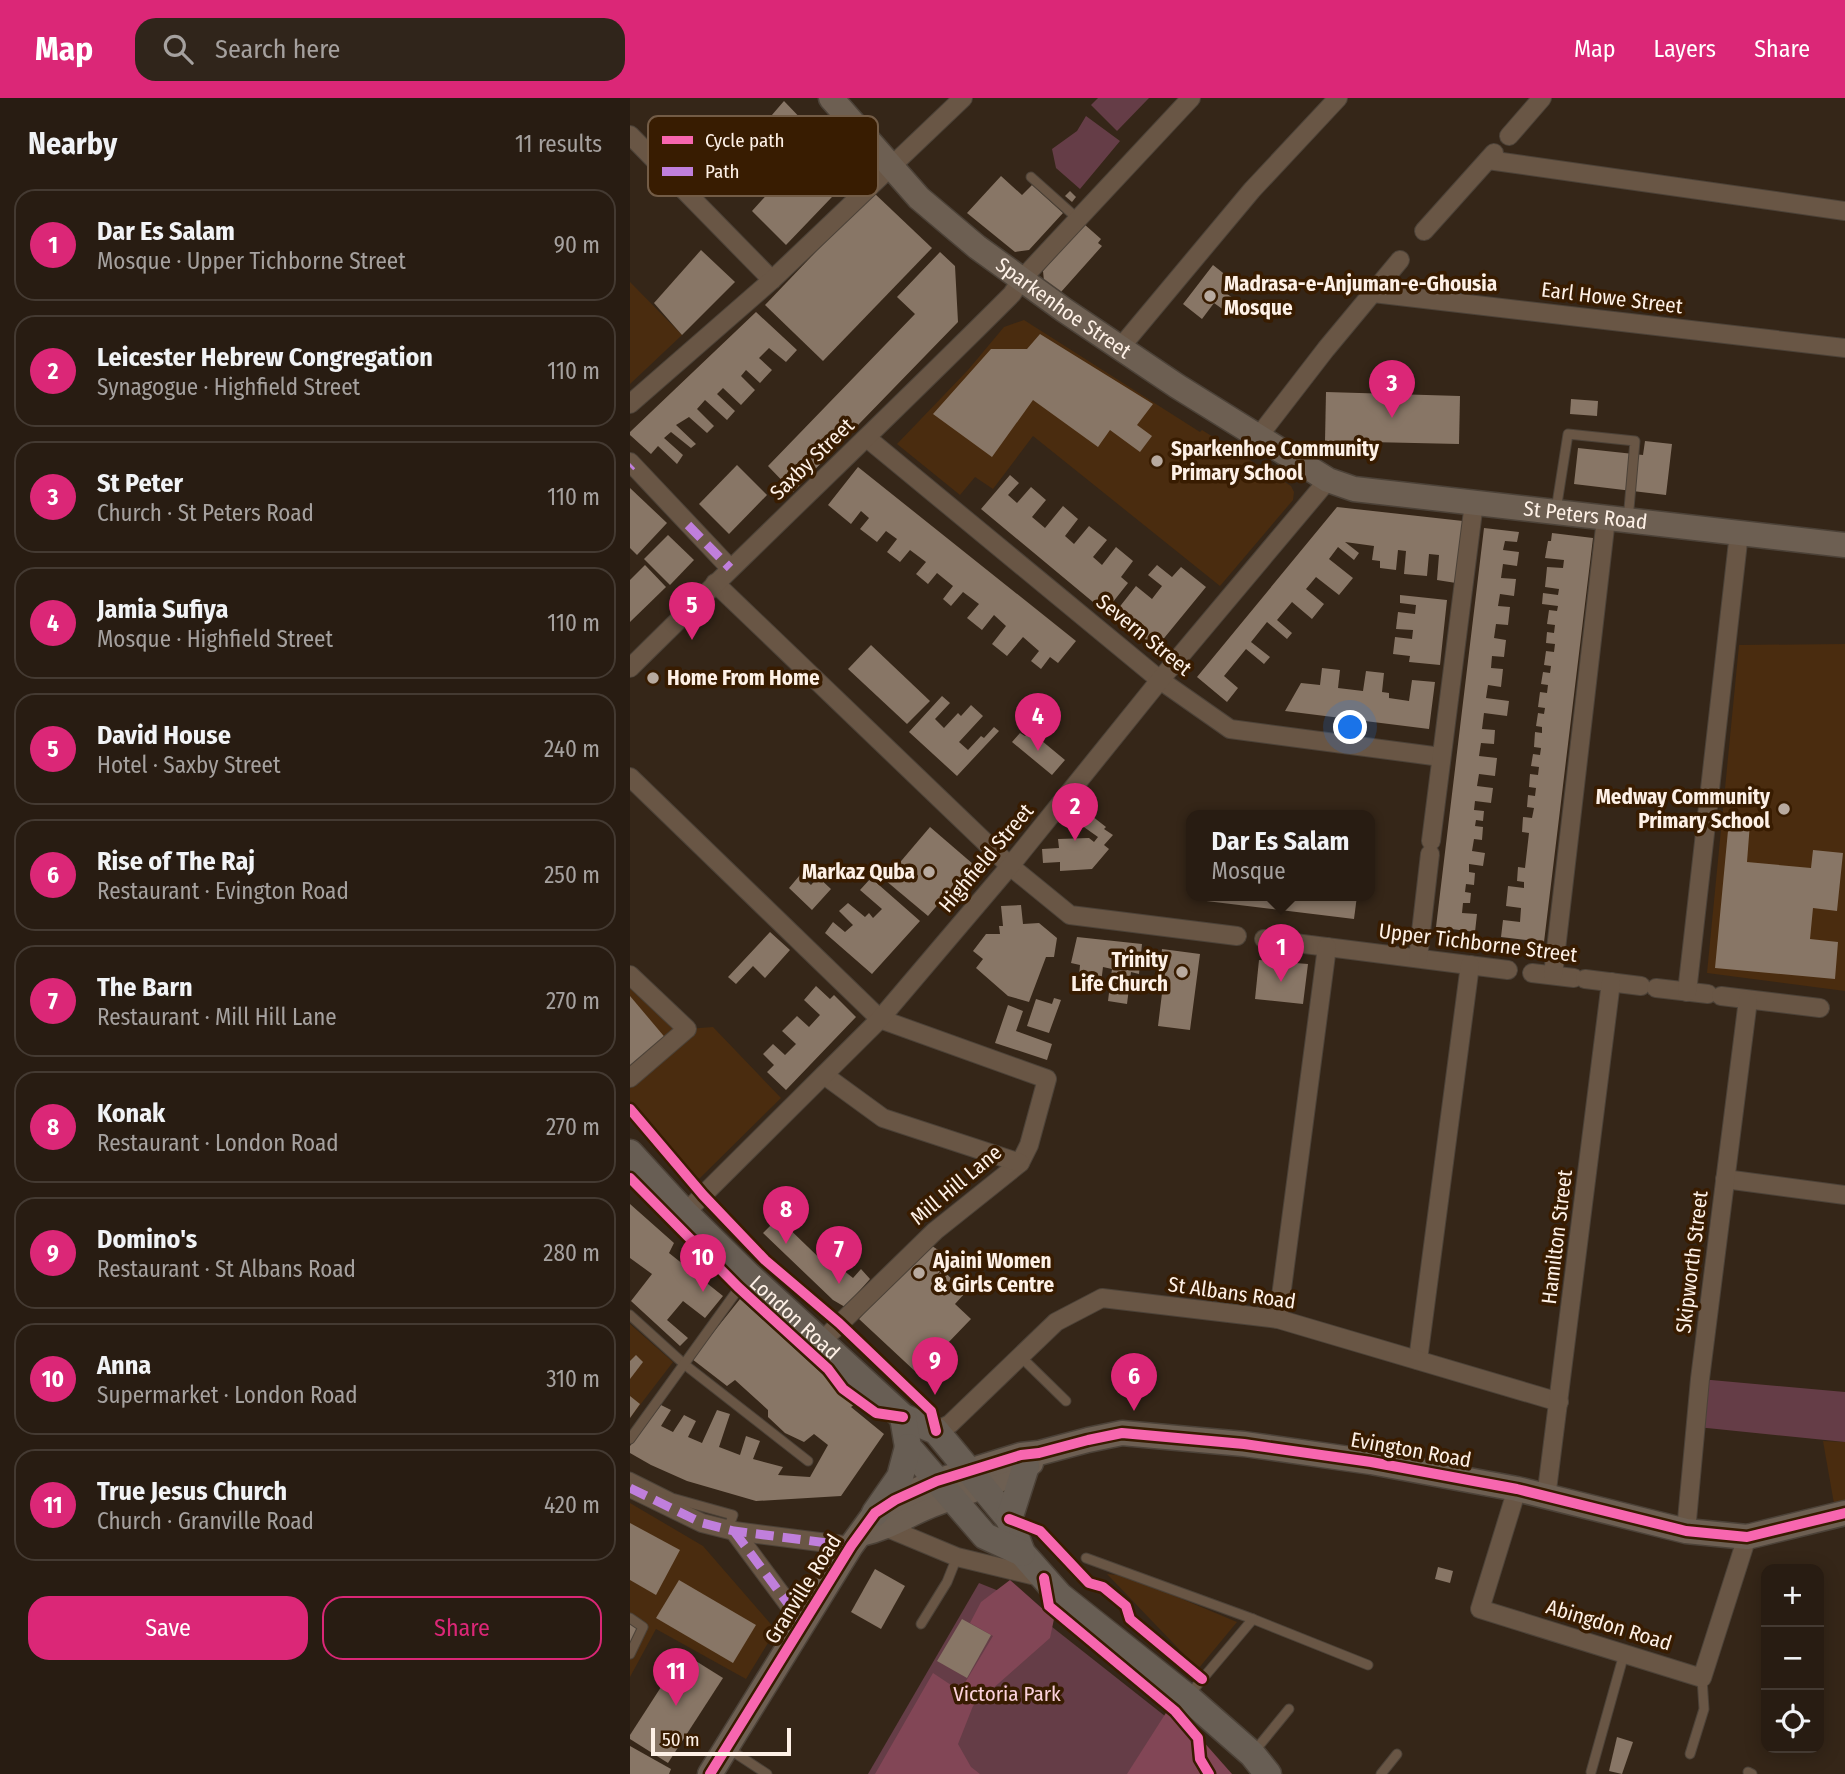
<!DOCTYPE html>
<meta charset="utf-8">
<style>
body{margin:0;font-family:"Fira Sans Condensed",sans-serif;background:#30251b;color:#f1f3f6}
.controls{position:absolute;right:21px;bottom:21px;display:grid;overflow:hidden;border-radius:14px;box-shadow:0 4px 18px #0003}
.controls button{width:63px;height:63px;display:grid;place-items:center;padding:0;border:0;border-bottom:2px solid #443a32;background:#281c12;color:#f1f3f6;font:35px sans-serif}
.scale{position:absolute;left:21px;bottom:18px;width:140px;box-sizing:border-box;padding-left:7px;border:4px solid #fef1e7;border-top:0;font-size:19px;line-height:24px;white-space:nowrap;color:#fef1e7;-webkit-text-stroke:5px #381c01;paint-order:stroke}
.you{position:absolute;left:721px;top:630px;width:24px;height:24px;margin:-18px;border:5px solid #fff;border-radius:50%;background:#1a73e8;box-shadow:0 0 0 10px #1a73e833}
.badge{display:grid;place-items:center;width:46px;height:46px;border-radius:50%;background:#db2777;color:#fff;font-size:23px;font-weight:700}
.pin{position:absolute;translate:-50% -58px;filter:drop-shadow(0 2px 4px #0008)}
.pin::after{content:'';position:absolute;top:37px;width:24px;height:21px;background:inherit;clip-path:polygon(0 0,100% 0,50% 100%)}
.popup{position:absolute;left:556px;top:712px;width:189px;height:91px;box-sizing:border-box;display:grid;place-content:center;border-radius:14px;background:#281c12;filter:drop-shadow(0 2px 5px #0005);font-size:23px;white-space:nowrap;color:#a5a19f}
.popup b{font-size:26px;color:#f1f3f6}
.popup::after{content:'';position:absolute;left:50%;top:100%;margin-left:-14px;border:14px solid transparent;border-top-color:#281c12}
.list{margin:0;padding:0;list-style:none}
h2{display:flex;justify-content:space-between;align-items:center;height:91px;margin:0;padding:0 28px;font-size:30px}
h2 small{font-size:23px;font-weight:400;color:#a5a19f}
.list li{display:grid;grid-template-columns:46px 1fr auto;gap:21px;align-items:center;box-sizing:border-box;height:112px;margin:0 14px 14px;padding:0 14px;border:2px solid #443a32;border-radius:21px}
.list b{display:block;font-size:26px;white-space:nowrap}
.list p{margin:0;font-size:23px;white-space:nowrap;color:#a5a19f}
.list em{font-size:23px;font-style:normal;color:#a5a19f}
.actions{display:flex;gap:14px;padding:21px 28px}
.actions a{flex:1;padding:16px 0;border:2px solid #db2777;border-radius:21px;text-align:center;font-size:24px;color:#db2777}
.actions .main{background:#db2777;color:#fff}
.icon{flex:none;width:38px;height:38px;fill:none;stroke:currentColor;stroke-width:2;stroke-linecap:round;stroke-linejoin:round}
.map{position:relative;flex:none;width:1215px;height:1676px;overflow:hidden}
header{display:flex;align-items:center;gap:42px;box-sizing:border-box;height:98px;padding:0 35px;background:#db2777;color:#fff}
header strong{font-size:33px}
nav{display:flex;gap:38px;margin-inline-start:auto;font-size:24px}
.search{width:490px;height:63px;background:#30251b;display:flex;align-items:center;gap:18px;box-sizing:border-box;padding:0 24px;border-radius:21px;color:#a5a19f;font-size:26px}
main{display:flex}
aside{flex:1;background:#281c12}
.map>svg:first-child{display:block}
</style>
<header>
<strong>Map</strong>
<div class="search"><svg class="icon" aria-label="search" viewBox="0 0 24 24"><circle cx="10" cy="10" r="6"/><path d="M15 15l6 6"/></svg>Search here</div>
<nav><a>Map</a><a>Layers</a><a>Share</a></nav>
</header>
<main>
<aside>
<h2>Nearby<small>11 results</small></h2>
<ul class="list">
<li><span class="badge">1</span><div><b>Dar Es Salam</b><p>Mosque · Upper Tichborne Street</p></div><em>90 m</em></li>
<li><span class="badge">2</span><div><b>Leicester Hebrew Congregation</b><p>Synagogue · Highfield Street</p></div><em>110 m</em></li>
<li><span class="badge">3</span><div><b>St Peter</b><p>Church · St Peters Road</p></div><em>110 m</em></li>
<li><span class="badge">4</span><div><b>Jamia Sufiya</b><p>Mosque · Highfield Street</p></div><em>110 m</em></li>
<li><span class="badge">5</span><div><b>David House</b><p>Hotel · Saxby Street</p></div><em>240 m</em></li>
<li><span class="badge">6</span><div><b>Rise of The Raj</b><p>Restaurant · Evington Road</p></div><em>250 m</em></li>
<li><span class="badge">7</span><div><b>The Barn</b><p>Restaurant · Mill Hill Lane</p></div><em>270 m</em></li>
<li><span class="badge">8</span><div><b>Konak</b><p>Restaurant · London Road</p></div><em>270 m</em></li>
<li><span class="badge">9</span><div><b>Domino's</b><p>Restaurant · St Albans Road</p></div><em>280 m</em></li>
<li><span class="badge">10</span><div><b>Anna</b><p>Supermarket · London Road</p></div><em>310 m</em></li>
<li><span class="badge">11</span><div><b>True Jesus Church</b><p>Church · Granville Road</p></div><em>420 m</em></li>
</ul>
<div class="actions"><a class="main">Save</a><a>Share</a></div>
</aside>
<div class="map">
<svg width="1215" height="1676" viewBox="0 0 1215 1676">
<rect width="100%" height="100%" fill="#352618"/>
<g fill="#4a2c0f">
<polygon points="0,184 52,237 0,286"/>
<polygon points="394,222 570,334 572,332 661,388 664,394 663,402 590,488 403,338 363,391 345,379 330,397 267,346 338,272 374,229"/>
<polygon points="1215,546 1215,893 1077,875 1109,547"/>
<polygon points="0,877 56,931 83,929 151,1000 69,1081 22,1036 0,1010"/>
<polygon points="0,1226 43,1264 0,1320"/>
<polygon points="1193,1343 1215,1344 1215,1415 1206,1417"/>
<polygon points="0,1405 73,1448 146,1532 116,1581 26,1531 0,1579"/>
<polygon points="477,1476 497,1478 607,1524 568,1571"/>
</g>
<g fill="#653d47">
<polygon points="468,0 519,0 487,33 461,7"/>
<polygon points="456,18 490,43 450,91 426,70 422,51 447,33"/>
<polygon points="1070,1281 1215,1294 1215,1344 1067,1329"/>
<polygon points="349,1485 384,1499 540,1622 591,1676 238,1676"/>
</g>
<g fill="#824656">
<polygon points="380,1482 424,1521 420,1540 343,1608 328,1646 341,1669 350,1676 245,1676 303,1575 330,1593 363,1538 340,1525 351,1504"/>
<polygon points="541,1607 602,1676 497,1676"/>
</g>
<g fill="#887666">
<polygon points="154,3 224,76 156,147 122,113 161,70 128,33"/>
<polygon points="371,78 392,97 402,87 433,115 399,152 385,154 337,115"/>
<polygon points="440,93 446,99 442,104 435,98"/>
<polygon points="243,94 302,150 193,263 135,207"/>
<polygon points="454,126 471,141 468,145 472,148 431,194 414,183 413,173"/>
<polygon points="71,152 105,184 52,237 24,205"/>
<polygon points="310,154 325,168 328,224 163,394 138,368 285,216 267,199"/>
<polygon points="583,167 602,182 593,193 607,203 598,215 584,205 572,221 553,206"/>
<polygon points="126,214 167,252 156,264 139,250 129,260 142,272 130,285 116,272 111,278 125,292 111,307 93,290 87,296 105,313 97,322 75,302 67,311 84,328 77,335 59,319 46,327 66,346 61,350 41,334 34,340 53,357 47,366 28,348 21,356 0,337 0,334"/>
<polygon points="410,236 523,306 507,327 522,338 510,354 480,332 468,349 403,302 362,359 303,316 361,251 397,251"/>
<polygon points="696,294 830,298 829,346 695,343"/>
<polygon points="941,301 968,303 967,318 940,316"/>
<polygon points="1015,343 1042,346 1036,397 944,386 948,350 1013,357"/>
<polygon points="107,367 137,397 99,436 69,406"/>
<polygon points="228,369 446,543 428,565 420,559 411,571 401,563 409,553 393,539 377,558 362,546 376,528 364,517 352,532 337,520 349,506 333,494 321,508 313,501 323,488 307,475 298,486 286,476 296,464 280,452 270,464 257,454 267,441 256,433 247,444 230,431 239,420 231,413 221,426 198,407"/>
<polygon points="380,377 389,385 378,397 387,405 401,389 416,402 402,419 415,430 433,408 448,421 435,438 444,446 459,428 477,442 463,459 472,467 486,449 503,463 491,479 498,485 475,514 351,411"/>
<polygon points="0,390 37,425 7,457 0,450"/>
<polygon points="707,409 833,423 826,485 807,482 809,457 799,456 797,478 774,476 776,453 768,452 766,472 750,470 750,463 742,462 744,448 715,444 729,455 724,462 708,449 699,461 723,480 709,497 686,479 676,491 694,506 682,521 662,504 647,522 662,535 657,541 637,524 621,544 640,559 634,566 616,551 594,578 608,590 597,604 567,579"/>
<polygon points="854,430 889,434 887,444 875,443 873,452 889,454 887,468 873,466 871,480 886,481 884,498 870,496 868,508 880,509 878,527 866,526 864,540 876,542 874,559 862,558 861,570 873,571 871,589 858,587 856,600 879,603 877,618 854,615 852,631 865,632 864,646 851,645 849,658 867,660 865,678 849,676 847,688 863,690 861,705 845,703 844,712 854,713 853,723 846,722 845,728 853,729 852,742 844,741 842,753 855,755 853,768 839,766 839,774 845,775 844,787 836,786 835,794 841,795 840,805 833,805 832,815 847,816 845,834 806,829"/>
<polygon points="922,435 963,440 914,844 871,839 873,822 890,824 891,810 876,808 878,788 894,790 894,784 887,783 888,769 895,770 899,735 892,734 893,719 902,720 904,710 897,709 898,697 905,698 906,690 899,689 900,676 908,677 909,669 901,668 903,656 910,657 911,650 904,649 905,634 912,635 912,629 906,628 908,615 914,616 915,610 908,609 910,594 917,595 918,587 911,586 913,574 920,575 921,568 914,567 916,553 924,554 925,546 916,545 917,534 924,535 925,527 917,526 919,512 927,513 928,508 912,506 913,495 928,497 929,491 915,489 917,469 933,470 934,462 915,460 918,443 921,443"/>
<polygon points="38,437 64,462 40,487 14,461"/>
<polygon points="15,467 36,489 0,524 0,482"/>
<polygon points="527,467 542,479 551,469 576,489 526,550 484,516 506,488 522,501 532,488 518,477"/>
<polygon points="770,497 817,502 810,567 779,564 780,558 763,556 765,539 782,541 783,532 766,531 768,514 785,516 786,507 770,505"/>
<polygon points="241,547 300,603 277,626 218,571"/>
<polygon points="692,570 710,572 708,590 733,593 736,573 754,575 752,594 759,595 759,600 779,603 782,582 805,584 799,631 655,613 671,585 690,587"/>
<polygon points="312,598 320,605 305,621 314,630 328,615 331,618 341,607 353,618 329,644 338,652 351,638 354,640 364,629 369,633 327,678 279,634"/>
<polygon points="400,633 435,662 422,677 382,644 390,635 395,638"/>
<polygon points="453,711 476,729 474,731 483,737 474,747 479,751 462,771 430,773 430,764 413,765 412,751 429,750 428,741 459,740 464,744 468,739 444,722"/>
<polygon points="1099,722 1120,725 1117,764 1181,770 1183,752 1213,755 1207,813 1183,810 1180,841 1208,844 1205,881 1085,870"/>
<polygon points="300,729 343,766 298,818 255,782"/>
<polygon points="170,777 181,787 188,779 201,791 182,812 159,790"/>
<polygon points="241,780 290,823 242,876 195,835 203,824 215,834 223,827 209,813 218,805 235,819 239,815 243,820 252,811 230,792"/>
<polygon points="568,798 727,798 724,821 568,802"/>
<polygon points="391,807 393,826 409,825 427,840 424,859 416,859 399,904 378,898 346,870 353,861 343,853 356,836 370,836 369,828 373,828 371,808"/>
<polygon points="140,834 160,852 135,880 123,868 106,886 98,879"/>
<polygon points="447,839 512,846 509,876 501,874 497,906 478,903 482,871 473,869 470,893 448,889 450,867 441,865"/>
<polygon points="532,851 570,856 560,932 528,928 534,879 529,878"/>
<polygon points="629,862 678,866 673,906 625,901"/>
<polygon points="186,888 200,901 204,897 226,919 156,992 137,974 144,967 133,956 143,946 155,957 166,946 152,933 167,918 179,929 190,917 174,902"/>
<polygon points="0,898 38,943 0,974"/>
<polygon points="424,900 431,902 419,935 397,928 406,901 422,906"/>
<polygon points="378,907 393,913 386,933 422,946 417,962 365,945"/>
<polygon points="0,1106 44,1145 39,1155 93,1198 75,1220 53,1203 37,1222 58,1240 50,1248 1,1203 22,1176 0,1160"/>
<polygon points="148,1120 207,1177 213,1172 223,1180 231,1171 240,1181 215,1209 203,1202 133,1135"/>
<polygon points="299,1146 322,1161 302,1182 313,1172 335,1195 325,1206 341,1221 288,1276 229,1221 256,1190"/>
<polygon points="110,1201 225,1306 221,1309 254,1336 211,1398 126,1403 57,1383 21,1367 0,1355 0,1348 31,1307 41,1312 31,1328 43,1334 54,1317 66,1323 58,1339 72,1345 87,1312 100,1316 89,1349 110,1357 116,1338 130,1343 123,1361 153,1369 148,1377 180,1379 198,1347 184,1336 174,1344 155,1335 138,1319 138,1312 105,1282 97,1288 62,1261"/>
<polygon points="6,1257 13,1264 0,1281 0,1263"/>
<polygon points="0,1298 10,1306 0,1320"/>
<polygon points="0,1425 50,1452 26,1497 0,1482"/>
<polygon points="808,1469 823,1473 820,1485 805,1481"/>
<polygon points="245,1471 275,1488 251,1531 221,1514"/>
<polygon points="49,1482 126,1527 103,1565 26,1520"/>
<polygon points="332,1521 361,1537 337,1580 307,1563"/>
<polygon points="0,1526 9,1531 0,1549"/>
<polygon points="53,1555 93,1580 38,1665 0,1641 0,1637"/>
<polygon points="987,1639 1003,1644 992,1676 979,1673"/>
<polygon points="0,1648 41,1671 39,1676 0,1676"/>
</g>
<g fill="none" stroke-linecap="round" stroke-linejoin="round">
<g stroke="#4c4238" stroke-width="11">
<g id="lane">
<polyline points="401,79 448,121"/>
<polyline points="926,412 938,336 1005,343 998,422"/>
<polyline points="0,1217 54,1266 178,1363"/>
<polyline points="391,1259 436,1303"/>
<polyline points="0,1341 117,1179"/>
<polyline points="0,1379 42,1400 103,1417 98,1431"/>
<polyline points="456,1460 623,1521 738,1567"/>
<polyline points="0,1520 13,1529 0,1556"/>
<polyline points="291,1526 317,1484 327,1459"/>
<polyline points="558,1598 623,1521"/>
<polyline points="99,1651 137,1676"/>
<polyline points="623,1655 659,1611"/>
<polyline points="1060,1656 1074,1611 1072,1580"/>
<polyline points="961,1674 994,1556"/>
<polyline points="1118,1674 1122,1676"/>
<polyline points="751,1676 767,1656"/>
</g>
</g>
<g stroke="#4c4238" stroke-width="20">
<g id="street">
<polyline points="0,37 142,182"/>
<polyline points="879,38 912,0"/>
<polyline points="858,62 1215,113"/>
<polyline points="794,133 864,55"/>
<polyline points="743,195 1215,250"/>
<polyline points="490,250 622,92 708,0"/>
<polyline points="0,306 142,182 333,0"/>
<polyline points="635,330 696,251 770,162"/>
<polyline points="237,340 530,582 600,631 811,659"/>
<polyline points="0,364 100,470"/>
<polyline points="85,485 380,768 440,817 607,838"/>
<path d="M 0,570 C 127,444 256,322 382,196 L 391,182 L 561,0"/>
<polyline points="0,679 250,921 417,981 399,1047 390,1065 305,1133 192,1243"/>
<polyline points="801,743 844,405"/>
<polyline points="634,841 878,872"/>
<polyline points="788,860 800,756"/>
<polyline points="902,875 944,880"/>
<polyline points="0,877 57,931 0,980"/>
<polyline points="923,877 976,421"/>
<polyline points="955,881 1011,888"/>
<polyline points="1026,890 1078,896"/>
<polyline points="1057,894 1109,435"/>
<polyline points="1091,898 1190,910"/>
<polyline points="194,977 253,1020 390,1065"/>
<polyline points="1095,1081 1215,1097"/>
<polyline points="55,1115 250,921 380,768 530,582 698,382"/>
<polyline points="648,1221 697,849"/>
<polyline points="788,1262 840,867"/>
<polyline points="306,1333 320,1326 426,1224 472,1200 648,1221 929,1304"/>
<polyline points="0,1390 72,1425 104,1433 221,1448"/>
<polyline points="887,1391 850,1511 1072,1580 1117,1439"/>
<polyline points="916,1400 981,884"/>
<polyline points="255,1429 327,1459 414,1480"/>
<polyline points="104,1433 173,1526"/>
<polyline points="1056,1433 1070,1281 1118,902"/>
</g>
</g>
<g stroke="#4c4238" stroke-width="27">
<g id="secondary">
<path id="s1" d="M 201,0 L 289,100 L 347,149 L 434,212 L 547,288 L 698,382 L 724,391 L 1215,447"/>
<path d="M 231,1436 C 255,1431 274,1419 297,1409 C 332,1395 369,1386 401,1365"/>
<polyline points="80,1676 221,1448 245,1415 265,1402 307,1383 391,1357 409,1355 458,1342 492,1335 614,1346 741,1364 887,1391 1056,1433 1117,1439 1215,1415"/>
</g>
</g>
<g stroke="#4c4238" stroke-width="29">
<g id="primary">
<path id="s2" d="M 0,1055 L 55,1115 L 118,1177 L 273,1319 L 306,1333 L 379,1421 L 392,1455 L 430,1498 L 557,1599 L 622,1656 L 638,1676"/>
<polyline points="273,1319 278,1349 355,1438 392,1455"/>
<polyline points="245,1415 270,1379 278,1349"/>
<polyline points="379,1421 396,1368"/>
</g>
</g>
<use href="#lane" stroke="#695645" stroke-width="9"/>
<use href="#street" stroke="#695645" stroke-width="18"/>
<use href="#secondary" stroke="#6d5f52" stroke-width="24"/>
<use href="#primary" stroke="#685e54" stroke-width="26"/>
<g stroke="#c07fdc" stroke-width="9" stroke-dasharray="18 9" stroke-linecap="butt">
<polyline points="0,369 2,367"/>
<polyline points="58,427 100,470"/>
<polyline points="0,1390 72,1425 104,1433 221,1448"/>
<polyline points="104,1433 173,1526"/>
</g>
<g stroke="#381c01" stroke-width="15">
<g id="cycleway">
<polyline points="0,1011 73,1097 135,1162 209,1225 301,1313 306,1333"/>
<polyline points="0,1080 108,1189 198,1271 213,1291 246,1315 273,1319"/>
<polyline points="379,1421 410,1433 459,1485 473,1489 496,1508 500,1521 572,1581"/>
<polyline points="414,1480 419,1508 545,1613 568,1640 570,1661 579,1676"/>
<polyline points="80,1676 221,1448 245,1415 265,1402 307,1383 391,1357 409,1355 458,1342 492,1335 614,1346 741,1364 887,1391 1056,1433 1117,1439 1215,1415"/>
</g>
</g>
<use href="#cycleway" stroke="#f766af" stroke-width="10"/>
</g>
<g fill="#b8aa9f" stroke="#381c01" stroke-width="2.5">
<circle cx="580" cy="198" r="7"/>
<circle cx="527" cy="363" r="7"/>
<circle cx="23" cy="580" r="7"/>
<circle cx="1154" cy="711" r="7"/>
<circle cx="299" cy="774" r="7"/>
<circle cx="552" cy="874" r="7"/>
<circle cx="289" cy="1175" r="7"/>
</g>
<g text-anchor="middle" stroke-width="7" stroke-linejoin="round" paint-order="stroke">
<g font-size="21" font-weight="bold" fill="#fef1e7" stroke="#381c01" text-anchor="start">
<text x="594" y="193">Madrasa-e-Anjuman-e-Ghousia<tspan x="594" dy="24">Mosque</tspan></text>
<text x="541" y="358">Sparkenhoe Community<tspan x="541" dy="24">Primary School</tspan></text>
<text x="37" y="587">Home From Home</text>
<text x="1140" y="706" text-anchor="end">Medway Community<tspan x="1140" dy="24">Primary School</tspan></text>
<text x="285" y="781" text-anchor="end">Markaz Quba</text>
<text x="538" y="869" text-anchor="end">Trinity<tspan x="538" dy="24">Life Church</tspan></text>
<text x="303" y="1170">Ajaini Women<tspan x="303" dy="24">&amp; Girls Centre</tspan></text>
</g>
<g font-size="21" fill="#fef1e7" stroke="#381c01">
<text transform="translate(982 200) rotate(7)" y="7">Earl Howe Street</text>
<text dy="7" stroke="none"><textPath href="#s1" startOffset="315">Sparkenhoe Street</textPath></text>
<text transform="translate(182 361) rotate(-44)" y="7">Saxby Street</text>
<text dy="7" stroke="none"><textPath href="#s1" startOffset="891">St Peters Road</textPath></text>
<text transform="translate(514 537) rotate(39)" y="7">Severn Street</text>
<text transform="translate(356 760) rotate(-50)" y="7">Highfield Street</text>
<text transform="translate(848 845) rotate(7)" y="7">Upper Tichborne Street</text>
<text transform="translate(326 1087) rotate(-40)" y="7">Mill Hill Lane</text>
<text transform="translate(927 1139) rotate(-83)" y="7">Hamilton Street</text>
<text transform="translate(1062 1164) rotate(-83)" y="7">Skipworth Street</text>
<text transform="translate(602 1195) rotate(8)" y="7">St Albans Road</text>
<text dy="7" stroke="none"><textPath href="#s2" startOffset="233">London Road</textPath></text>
<text transform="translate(781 1352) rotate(10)" y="7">Evington Road</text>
<text transform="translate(173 1491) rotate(-58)" y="7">Granville Road</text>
<text transform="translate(979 1527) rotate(17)" y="7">Abingdon Road</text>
</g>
<g font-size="21" fill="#fcd2dd" stroke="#381c01">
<text x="377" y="1603">Victoria Park</text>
</g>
</g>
<rect x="18" y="18" width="230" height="80" rx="10" fill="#381c01" stroke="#735c46" stroke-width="2"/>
<rect x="32" y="38" width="31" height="8" fill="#f766af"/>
<rect x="32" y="69" width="31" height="9" fill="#c07fdc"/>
<g font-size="19" fill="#fef1e7">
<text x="75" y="49">Cycle path</text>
<text x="75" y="80">Path</text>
</g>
</svg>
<div class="controls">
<button>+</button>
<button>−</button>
<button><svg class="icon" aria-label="locate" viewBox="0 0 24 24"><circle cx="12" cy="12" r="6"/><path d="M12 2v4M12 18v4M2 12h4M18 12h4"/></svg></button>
</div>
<div class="scale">50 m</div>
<div class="you"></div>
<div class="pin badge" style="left:651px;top:884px">1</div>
<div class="popup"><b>Dar Es Salam</b>Mosque</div>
<div class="pin badge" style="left:445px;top:743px">2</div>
<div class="pin badge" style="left:762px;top:320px">3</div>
<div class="pin badge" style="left:408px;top:653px">4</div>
<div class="pin badge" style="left:62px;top:542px">5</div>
<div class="pin badge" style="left:504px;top:1313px">6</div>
<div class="pin badge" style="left:209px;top:1186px">7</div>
<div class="pin badge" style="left:156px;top:1146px">8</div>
<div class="pin badge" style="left:305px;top:1297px">9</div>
<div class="pin badge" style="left:73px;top:1194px">10</div>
<div class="pin badge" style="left:46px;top:1608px">11</div>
</div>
</main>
